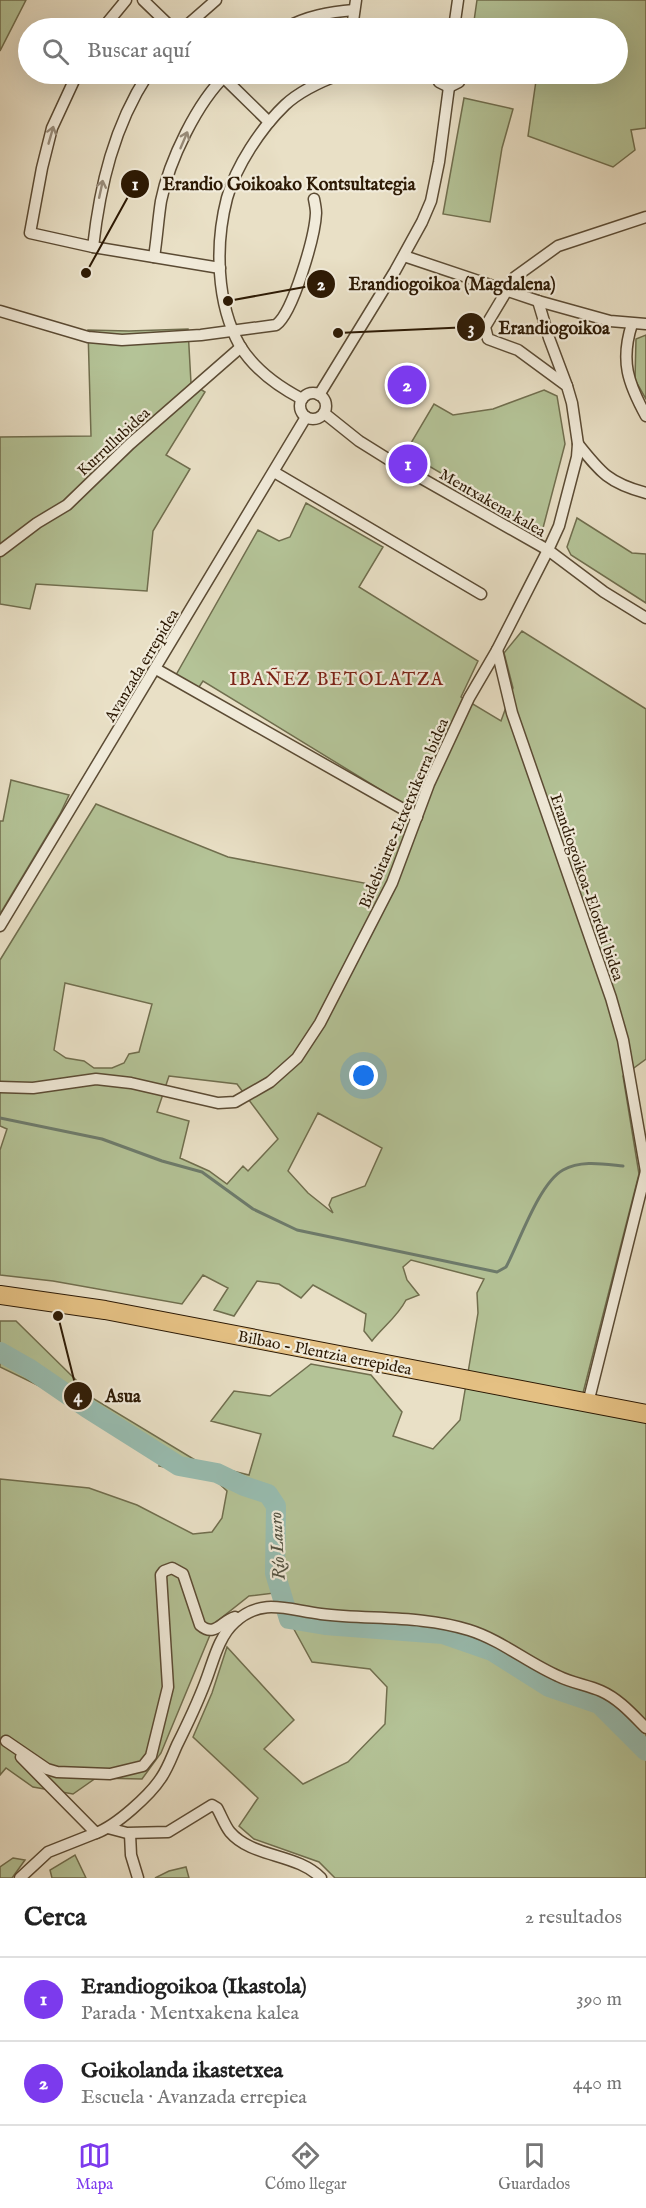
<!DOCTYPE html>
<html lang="es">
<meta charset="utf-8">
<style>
body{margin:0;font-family:"IM FELL English",serif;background:#f6f6f6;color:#222}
.you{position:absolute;left:364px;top:1076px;width:21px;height:21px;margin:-15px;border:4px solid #fff;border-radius:50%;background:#1a73e8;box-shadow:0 0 0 9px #1a73e833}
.badge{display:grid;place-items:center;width:39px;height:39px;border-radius:50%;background:#7c3aed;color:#fff;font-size:20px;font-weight:700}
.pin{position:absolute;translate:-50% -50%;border:3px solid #fff;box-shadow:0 2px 6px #0006}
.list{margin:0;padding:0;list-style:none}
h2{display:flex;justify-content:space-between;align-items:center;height:78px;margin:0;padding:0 24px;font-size:26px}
h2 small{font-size:20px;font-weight:400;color:#767676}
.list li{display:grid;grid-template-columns:39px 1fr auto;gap:18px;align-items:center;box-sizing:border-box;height:84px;padding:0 24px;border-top:2px solid #e0e0e0}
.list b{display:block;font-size:22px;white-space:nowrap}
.list p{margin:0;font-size:20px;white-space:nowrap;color:#767676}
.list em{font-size:20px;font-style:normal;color:#767676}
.icon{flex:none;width:33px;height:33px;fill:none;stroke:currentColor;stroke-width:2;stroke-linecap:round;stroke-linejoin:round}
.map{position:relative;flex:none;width:646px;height:1878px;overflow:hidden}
.search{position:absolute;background:#fff;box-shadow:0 6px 24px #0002;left:18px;right:18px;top:18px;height:66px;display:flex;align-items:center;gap:15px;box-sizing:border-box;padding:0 21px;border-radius:33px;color:#767676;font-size:22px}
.sheet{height:246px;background:#fff}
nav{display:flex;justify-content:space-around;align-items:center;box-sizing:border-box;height:84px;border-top:2px solid #e0e0e0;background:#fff;font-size:16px;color:#767676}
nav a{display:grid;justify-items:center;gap:3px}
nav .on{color:#7c3aed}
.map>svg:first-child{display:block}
</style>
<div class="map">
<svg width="646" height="1878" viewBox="0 0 646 1878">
<rect width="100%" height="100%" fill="#e9e0c6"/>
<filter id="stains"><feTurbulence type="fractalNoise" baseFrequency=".00333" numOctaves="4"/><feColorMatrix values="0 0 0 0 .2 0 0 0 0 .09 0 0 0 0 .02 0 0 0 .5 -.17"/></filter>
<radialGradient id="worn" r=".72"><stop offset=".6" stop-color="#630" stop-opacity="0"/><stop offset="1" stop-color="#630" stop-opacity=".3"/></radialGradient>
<g fill="#b4c397" stroke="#706e4e" stroke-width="1.5" fill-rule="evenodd">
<polygon points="0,0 26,0 0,51"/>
<polygon points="477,0 646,0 646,128 631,130 635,150 613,167 528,136 537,74 618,74 618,28 473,28"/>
<polygon points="464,98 513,109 502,148 490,222 443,214"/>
<polygon points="188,329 191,383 205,392 166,455 190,469 153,531 147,591 36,584 30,609 0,604 0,437 91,436 88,330 129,331"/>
<polygon points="646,335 646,399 635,380 636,339"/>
<polygon points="544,390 557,396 565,444 543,528 540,531 410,455 408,448 434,404 453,415 493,409"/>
<path d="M 306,503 L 383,547 L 359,587 L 478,661 L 461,697 L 501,721 L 513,688 L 504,653 L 522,631 L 646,709 L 646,1059 L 623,1076 L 639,1174 L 583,1393 L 646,1406 L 646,1878 L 335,1878 L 319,1862 L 254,1839 L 239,1826 L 258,1798 L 193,1737 L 212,1693 L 227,1647 L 294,1720 L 264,1749 L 303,1784 L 348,1762 L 385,1724 L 387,1687 L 370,1669 L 312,1662 L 274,1593 L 249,1596 L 215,1623 L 161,1753 L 142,1779 L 96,1778 L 73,1794 L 33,1787 L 6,1768 L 0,1775 L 0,1479 L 89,1488 L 137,1505 L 193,1534 L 212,1532 L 222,1518 L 227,1491 L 212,1477 L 159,1466 L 161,1459 L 58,1395 L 0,1367 L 0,1321 L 16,1321 L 77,1381 L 89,1396 L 200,1463 L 249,1475 L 261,1434 L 211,1421 L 234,1391 L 270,1396 L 311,1364 L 371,1375 L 402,1412 L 393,1436 L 433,1449 L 460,1420 L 478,1313 L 477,1293 L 484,1279 L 411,1260 L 403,1267 L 407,1280 L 419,1295 L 406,1300 C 398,1316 383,1327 372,1341 L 364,1331 L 366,1314 L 313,1285 L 301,1298 L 279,1284 L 257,1281 L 234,1316 L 214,1310 L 228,1288 L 203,1275 L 182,1304 L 53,1281 L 0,1275 L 0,1150 L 7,1129 L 0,1126 L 0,960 L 96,804 L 228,857 L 374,885 L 402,824 L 412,809 L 203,681 L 193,696 L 172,682 L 258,530 L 279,541 L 290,537 ZM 65,983 L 152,1004 L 139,1052 L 129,1054 L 124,1063 L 112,1068 L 94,1068 L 84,1061 L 66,1058 L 54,1050 ZM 169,1076 L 237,1084 L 278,1139 L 248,1171 L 243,1166 L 227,1184 L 209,1171 L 180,1158 L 189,1121 L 157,1112 ZM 318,1113 L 382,1148 L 365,1186 L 332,1198 L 329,1205 L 333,1213 L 308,1193 L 288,1171 Z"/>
<polygon points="577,518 632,553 646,554 646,603 571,555 567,547"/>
<polygon points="11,780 69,795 60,814 0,914 0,821 3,821"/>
<polygon points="75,1855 86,1878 52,1878 50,1870"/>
<polygon points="13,1858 25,1860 12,1878 0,1878 0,1867"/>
<polygon points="186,1867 189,1878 155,1878 169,1871"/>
</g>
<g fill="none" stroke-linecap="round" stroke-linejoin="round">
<path stroke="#6d7b6c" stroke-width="3" d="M 0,1118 L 102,1139 L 162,1161 L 202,1172 L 253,1209 L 297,1230 L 497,1272 L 506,1267 C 519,1243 539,1183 563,1170 C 581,1160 603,1164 623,1166"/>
<polyline stroke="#98bdb1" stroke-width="20" points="0,1352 30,1369 87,1408 179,1466 217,1473 244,1486 268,1494 276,1506 275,1573 289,1619 325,1625 443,1634 492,1651 549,1687 599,1704 646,1751"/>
<g stroke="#5b4b34" stroke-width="13">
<g id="street">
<polyline points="143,0 172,28"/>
<polyline points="103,28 126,0"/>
<polyline points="184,28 216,0"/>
<path d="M 285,28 C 307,16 329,12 354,10"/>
<polyline points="352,28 356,0"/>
<polyline points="454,28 458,0"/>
<polyline points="77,74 52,128 42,168 30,233 93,247 220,268"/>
<polyline points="220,74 269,122"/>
<polyline points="436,74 439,82 449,87 459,82 462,74"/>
<path d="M 93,247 C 100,185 114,126 148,74"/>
<polyline points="404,256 538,301 610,321 646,324"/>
<path d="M 154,257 C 157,239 158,220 161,201 C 169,161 197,102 227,74"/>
<polyline points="538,301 549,338 567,386"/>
<path d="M 0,311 L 88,337 L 122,340 L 201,335 L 276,325 C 293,313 315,236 316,213 C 316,209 315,204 314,199"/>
<path d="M 632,324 C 620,361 628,383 646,416"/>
<circle cx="313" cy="406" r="13"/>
<polyline points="319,395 395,271 422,222 431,201 439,162 449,87"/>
<path d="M 302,399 C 277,386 255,370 240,346 C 216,303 215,244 227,198 C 236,166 261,128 285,105 C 300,91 322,81 341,74"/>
<polyline points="324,413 359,441 391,461 548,550 604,592 646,618"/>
<path d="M 578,444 C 601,473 609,483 646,493"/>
<polyline points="274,472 481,594"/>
<polyline points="0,551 37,523 67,505 130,444 241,347"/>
<polyline points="497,650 512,713 611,998 623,1040 646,1172"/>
<polyline points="156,669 417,817"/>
<polyline points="0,926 306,417"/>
<polyline points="0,1087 33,1088 96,1079 131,1083 218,1103 235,1102 270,1082 297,1058 320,1023 392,883 429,784 469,698 497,650 548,550 559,526 577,457 578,444 572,403 567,386 518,350 488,339 485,327 515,277 558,246 646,217"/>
<polyline points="588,1403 646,1171"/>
<path d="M 6,1741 L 47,1769 L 57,1772 L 110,1774 L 143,1766 L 151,1756 L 168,1687 L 161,1575 L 164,1571 L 172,1568 L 183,1574 L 200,1625 C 215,1638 221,1621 235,1617"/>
<path d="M 108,1828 L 127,1833 L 168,1832 L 212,1805 L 217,1808 C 221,1815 225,1826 230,1832 C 252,1858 297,1853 321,1878"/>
<path d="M 96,1833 C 116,1826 150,1795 161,1778 C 168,1768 172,1756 177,1745 C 187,1725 197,1704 205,1683 C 213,1663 218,1637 235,1622 C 262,1597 288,1610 321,1614 C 370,1620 421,1615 469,1630 C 501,1640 528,1663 558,1676 C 572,1683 587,1685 601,1691 C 619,1699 632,1714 646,1728"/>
<polyline points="130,1834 131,1855 138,1878"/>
<polyline points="20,1878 48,1852 96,1833 21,1757"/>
</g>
</g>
<g stroke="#2c1904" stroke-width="20">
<polyline id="primary" points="0,1295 105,1310 646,1414"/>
</g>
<use href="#street" stroke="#f1ebda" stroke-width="10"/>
<use href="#primary" stroke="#e4c083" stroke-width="18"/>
</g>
<defs><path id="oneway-shaft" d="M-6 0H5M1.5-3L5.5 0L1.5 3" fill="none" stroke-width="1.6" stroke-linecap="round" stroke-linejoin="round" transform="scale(1.5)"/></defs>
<g stroke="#988c7a">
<use href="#oneway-shaft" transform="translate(51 135) rotate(-74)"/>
<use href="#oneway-shaft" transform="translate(184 140) rotate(-67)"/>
<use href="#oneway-shaft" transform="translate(101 189) rotate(-78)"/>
</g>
<g text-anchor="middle" stroke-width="4.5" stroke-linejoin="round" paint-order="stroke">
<g font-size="16" fill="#2c1904" stroke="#f1ebda">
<text transform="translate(113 441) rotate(-43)" y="6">Kurrullubidea</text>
<text transform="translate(493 502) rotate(30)" y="6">Mentxakena kalea</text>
<text transform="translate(141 665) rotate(-59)" y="6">Avanzada errepidea</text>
<text transform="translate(403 813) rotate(-67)" y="6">Bidebitarte-Etxetxikerra bidea</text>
<text transform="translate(588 887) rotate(71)" y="6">Erandiogoikoa-Elordui bidea</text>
<text transform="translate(325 1352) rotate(11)" y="6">Bilbao - Plentzia errepidea</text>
</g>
<g font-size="18" letter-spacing="1.5" fill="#7a1f14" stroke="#f1ebda">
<text x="337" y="685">IBAÑEZ BETOLATZA</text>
</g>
<g font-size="18" font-style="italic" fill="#525241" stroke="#f1ebda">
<text transform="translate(277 1546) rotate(-93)" y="6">Río Lauro</text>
</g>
</g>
<path fill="none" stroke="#2c1904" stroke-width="2" d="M86 273L135 184M228 301L321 284M338 333L471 327M58 1316L78 1396"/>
<g fill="#2c1904" stroke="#f1ebda" stroke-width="2">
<circle cx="86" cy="273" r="6"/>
<circle cx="228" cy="301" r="6"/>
<circle cx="338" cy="333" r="6"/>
<circle cx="58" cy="1316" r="6"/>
<circle cx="135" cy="184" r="15"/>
<circle cx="321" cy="284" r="15"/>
<circle cx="471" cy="327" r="15"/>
<circle cx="78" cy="1396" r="15"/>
</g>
<g font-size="18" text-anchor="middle" font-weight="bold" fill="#fff">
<text x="135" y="190">1</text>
<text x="321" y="290">2</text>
<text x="471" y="334">3</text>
<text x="78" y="1402">4</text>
</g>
<g font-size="18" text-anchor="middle" font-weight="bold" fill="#2c1904" stroke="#f1ebda" stroke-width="4.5" stroke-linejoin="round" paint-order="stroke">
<text x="289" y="190">Erandio Goikoako Kontsultategia</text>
<text x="452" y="290">Erandiogoikoa (Magdalena)</text>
<text x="554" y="334">Erandiogoikoa</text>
<text x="123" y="1402">Asua</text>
</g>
<rect width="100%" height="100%" filter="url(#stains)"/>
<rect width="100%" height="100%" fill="url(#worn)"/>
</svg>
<div class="you"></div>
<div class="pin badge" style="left:408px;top:464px">1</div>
<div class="pin badge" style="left:407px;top:385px">2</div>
<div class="search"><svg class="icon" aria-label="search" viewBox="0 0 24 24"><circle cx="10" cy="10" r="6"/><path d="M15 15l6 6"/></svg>Buscar aquí</div>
</div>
<section class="sheet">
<h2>Cerca<small>2 resultados</small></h2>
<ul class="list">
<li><span class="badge">1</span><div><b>Erandiogoikoa (Ikastola)</b><p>Parada · Mentxakena kalea</p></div><em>390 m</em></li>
<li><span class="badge">2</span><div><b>Goikolanda ikastetxea</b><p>Escuela · Avanzada errepiea</p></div><em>440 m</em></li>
</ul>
</section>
<nav>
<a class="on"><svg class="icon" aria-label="map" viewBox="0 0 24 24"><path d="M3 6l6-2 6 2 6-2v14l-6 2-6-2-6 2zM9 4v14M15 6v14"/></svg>Mapa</a>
<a><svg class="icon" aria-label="directions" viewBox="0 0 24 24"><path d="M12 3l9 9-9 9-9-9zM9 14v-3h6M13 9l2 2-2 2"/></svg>Cómo llegar</a>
<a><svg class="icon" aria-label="saved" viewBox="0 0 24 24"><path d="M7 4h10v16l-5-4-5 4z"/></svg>Guardados</a>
</nav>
